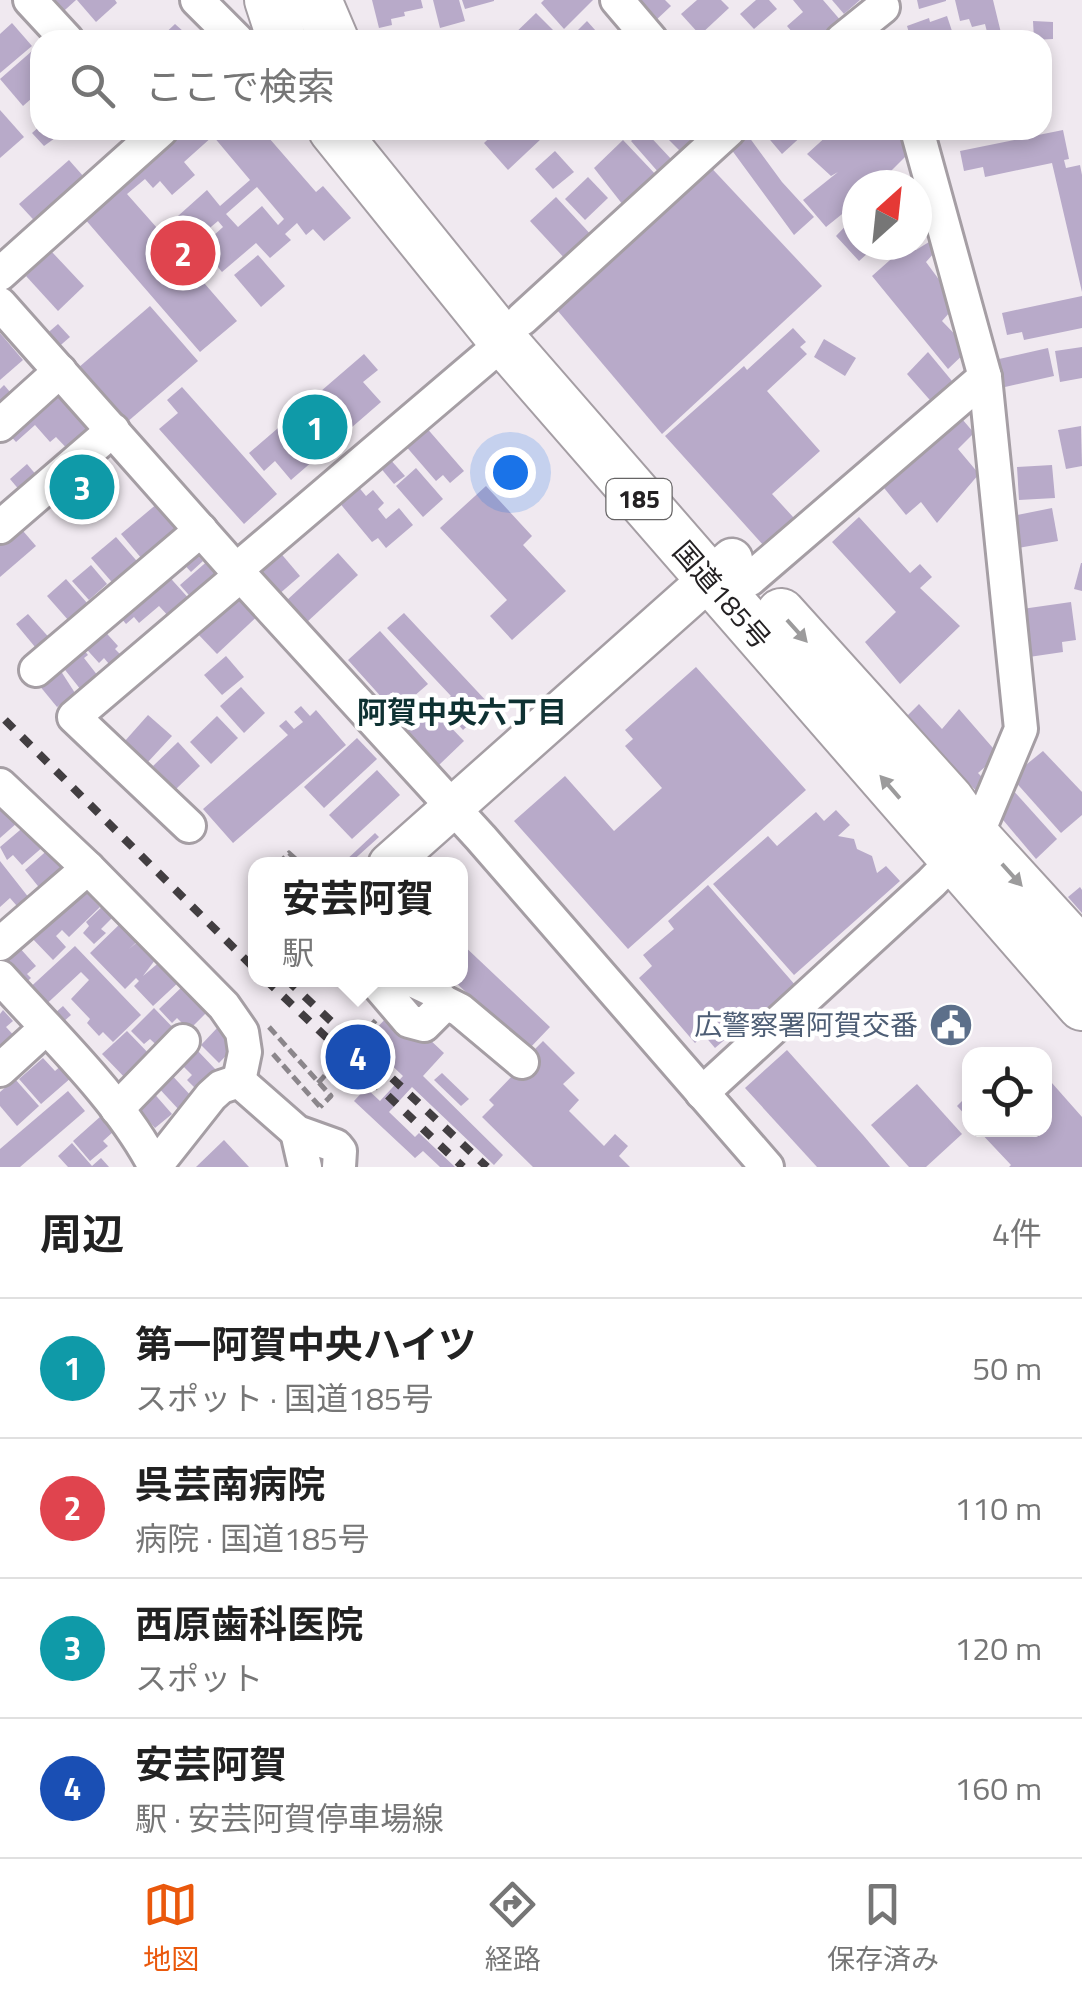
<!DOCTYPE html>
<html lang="ja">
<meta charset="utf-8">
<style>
body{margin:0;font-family:"Titillium Web","Noto Sans JP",sans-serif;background:#f6f6f6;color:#222}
.controls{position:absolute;right:30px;bottom:30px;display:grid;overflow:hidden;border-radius:20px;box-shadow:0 5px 15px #0003}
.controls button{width:90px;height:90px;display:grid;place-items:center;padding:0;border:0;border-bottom:2px solid #e0e0e0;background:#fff;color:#222;font:50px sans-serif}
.compass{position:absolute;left:842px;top:170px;width:90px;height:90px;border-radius:50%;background:#fff;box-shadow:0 5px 15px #0003;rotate:27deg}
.you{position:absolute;left:510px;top:472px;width:35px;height:35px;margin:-25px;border:8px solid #fff;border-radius:50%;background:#1a73e8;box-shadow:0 0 0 15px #1a73e833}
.badge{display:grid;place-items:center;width:65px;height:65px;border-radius:50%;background:#ea580c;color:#fff;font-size:32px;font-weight:700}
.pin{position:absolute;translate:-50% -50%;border:5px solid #fff;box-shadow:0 2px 10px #0006}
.popup{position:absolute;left:248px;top:857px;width:220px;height:130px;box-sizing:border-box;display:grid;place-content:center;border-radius:20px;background:#fff;filter:drop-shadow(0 2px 8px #0005);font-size:32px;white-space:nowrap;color:#767676}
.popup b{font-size:38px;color:#222}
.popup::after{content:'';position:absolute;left:50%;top:100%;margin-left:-20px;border:20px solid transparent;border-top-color:#fff}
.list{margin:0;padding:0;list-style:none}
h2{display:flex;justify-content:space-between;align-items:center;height:130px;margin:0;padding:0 40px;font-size:42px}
h2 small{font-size:32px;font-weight:400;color:#767676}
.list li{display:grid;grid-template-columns:65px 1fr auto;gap:30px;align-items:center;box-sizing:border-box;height:140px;padding:0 40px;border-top:2px solid #e0e0e0}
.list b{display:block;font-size:38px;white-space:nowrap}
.list p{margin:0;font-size:32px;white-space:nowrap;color:#767676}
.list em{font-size:32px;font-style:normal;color:#767676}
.icon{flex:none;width:55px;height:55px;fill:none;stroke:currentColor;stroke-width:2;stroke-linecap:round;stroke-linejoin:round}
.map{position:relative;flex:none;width:1082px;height:1167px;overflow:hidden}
.search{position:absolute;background:#fff;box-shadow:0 5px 15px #0003;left:30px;right:30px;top:30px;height:110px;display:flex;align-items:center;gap:25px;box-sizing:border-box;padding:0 35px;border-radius:30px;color:#767676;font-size:38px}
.sheet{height:690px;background:#fff}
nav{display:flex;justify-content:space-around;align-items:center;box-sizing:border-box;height:140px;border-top:2px solid #e0e0e0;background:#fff;font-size:28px;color:#767676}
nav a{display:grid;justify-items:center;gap:5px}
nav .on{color:#ea580c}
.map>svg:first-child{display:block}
</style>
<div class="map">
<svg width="1082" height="1167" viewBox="0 0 1082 1167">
<rect width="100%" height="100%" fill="#f0e9f0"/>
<g fill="#b8aac9" fill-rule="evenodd">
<polygon points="40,0 76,0 56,18"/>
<polygon points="77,0 115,0 117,3 96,22"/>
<polygon points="372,0 421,0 423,8 404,12 405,16 391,19 392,25 379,28"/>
<polygon points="433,0 459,0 465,21 440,28"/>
<polygon points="462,0 494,0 494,1 465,9"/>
<polygon points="544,0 593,0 564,29 541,3"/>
<polygon points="635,0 665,0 671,6 654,22"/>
<polygon points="697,0 721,0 729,8 700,35 681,14"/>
<polygon points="756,0 769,0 777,9 754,29 740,14"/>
<polygon points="793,0 823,0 842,22 821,40 799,40 787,26 803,12"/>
<polygon points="832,0 860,0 844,14"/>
<polygon points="917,0 946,0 946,1 919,9"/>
<polygon points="955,0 993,0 1002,37 989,40 985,24 972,27 969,19 960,21"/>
<polygon points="536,13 558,35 553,40 508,40"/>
<polygon points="947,16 955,40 911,40 907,26 929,18 930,22"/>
<polygon points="587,21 604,40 568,40"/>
<polygon points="1033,21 1053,22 1053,39 1034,40"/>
<polygon points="12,23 32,46 0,73 0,34"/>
<polygon points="175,24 193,40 158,40"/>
<polygon points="40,44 40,91 23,106 0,79"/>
<polygon points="0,110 24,137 0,158"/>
<polygon points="40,126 40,130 66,130 44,146 32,133"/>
<path d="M 186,130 L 262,130 L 316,192 L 323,186 L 351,218 L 324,241 L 313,229 L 306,235 L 297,223 L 285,234 L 291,240 L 270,258 L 256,243 L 222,272 L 201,247 L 223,227 L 218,221 L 179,254 L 237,321 L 200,352 L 84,218 ZM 213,136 L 250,180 L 220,206 L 207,190 L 178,216 L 190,231 L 173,246 L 127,194 L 145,179 L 153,188 L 160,181 L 172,195 L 195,175 L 184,162 ZM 257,187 L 284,219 L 278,225 L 262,206 L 238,227 L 226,214 Z"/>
<polygon points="498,130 535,130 542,138 508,170 484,143"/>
<polygon points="644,130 673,161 659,173 631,141"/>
<polygon points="678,130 716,130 687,158 669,140"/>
<polygon points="769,130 802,130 805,133 782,154 765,134"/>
<polygon points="826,130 868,130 875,137 883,130 912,130 916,146 877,185 857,185 857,202 826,227 803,200 838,172 831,176 807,154 829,134"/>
<polygon points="1063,130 1069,159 1064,160 1066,168 1080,165 1082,175 1082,292 1052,163 985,177 983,167 964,171 960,151"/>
<polygon points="749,137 782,182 814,217 794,235 731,149"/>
<polygon points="623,140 658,177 623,205 594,168"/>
<polygon points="555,151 574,172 553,189 535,169"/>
<polygon points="69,160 91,185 42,229 19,204"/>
<polygon points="704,160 822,286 662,434 552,304"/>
<polygon points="588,177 608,198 585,220 565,199"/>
<polygon points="556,197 594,238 568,262 530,221"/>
<polygon points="857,214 857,245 877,245 859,261 836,236"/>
<polygon points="929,242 934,248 934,253 926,262 957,304 942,321 969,349 948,369 872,276 907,245 916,250"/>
<polygon points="52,252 84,286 58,311 26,276"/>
<polygon points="258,255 285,286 261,307 234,275"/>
<polygon points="1082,296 1082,328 1024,340 1022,332 1007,335 1002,313"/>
<polygon points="150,306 198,361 126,423 78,368"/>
<polygon points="58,324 70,337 55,350 43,337"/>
<polygon points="793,328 806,342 800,347 807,354 767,391 820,451 772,494 804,529 773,556 665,436 744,366 747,370"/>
<polygon points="0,333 23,360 0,380"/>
<polygon points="824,339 856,358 845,376 814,357"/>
<polygon points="1082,347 1082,378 1060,382 1055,351"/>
<polygon points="1048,348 1054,376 1005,387 999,359"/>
<polygon points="928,352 957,387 936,407 907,374"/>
<polygon points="364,354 378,370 363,382 381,402 291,480 275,461 264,471 249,453"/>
<polygon points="4,385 17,400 0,415 0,389"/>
<polygon points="182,387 277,494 244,524 159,429 178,413 167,400"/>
<polygon points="57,389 100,436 76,458 56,437 50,442 35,425 16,442 7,432"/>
<polygon points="957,413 974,433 958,449 979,474 937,523 921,502 906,515 880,483"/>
<polygon points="425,426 464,471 450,483 443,475 436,481 404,444"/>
<polygon points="1081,426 1082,466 1066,469 1058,430"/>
<polygon points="389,458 405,476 394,484 379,466"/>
<polygon points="91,459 111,483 72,515 52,491"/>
<polygon points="27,464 43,483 26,498 10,479"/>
<polygon points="1052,465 1055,498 1019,500 1017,467"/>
<polygon points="416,468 443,499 423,517 396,486"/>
<polygon points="357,485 366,496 373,490 384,503 378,509 386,519 399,508 413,525 386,548 378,538 372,542 338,501"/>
<polygon points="486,486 532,536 523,545 566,591 512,640 490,616 507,600 440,528"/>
<polygon points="158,503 190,530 147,565 121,534"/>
<polygon points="1052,508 1058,541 1018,548 1012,516"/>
<polygon points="859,517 910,573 920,564 932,577 920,588 960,626 900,684 865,642 896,612 832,542"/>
<polygon points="17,524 36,546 0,577 0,538"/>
<polygon points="116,537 142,567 117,588 91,558"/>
<polygon points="192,549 203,561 191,572 180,560"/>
<polygon points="278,550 300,576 278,595 255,569"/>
<polygon points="338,553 358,575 307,622 286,601"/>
<polygon points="211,558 226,575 195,602 180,585"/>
<polygon points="1081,563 1082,563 1082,591 1074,589"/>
<polygon points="91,565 107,584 89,600 72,581"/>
<polygon points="164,571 192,602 172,620 159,606 139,623 134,617 126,624 117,613"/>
<polygon points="66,579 95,612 76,629 47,596"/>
<polygon points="241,590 262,612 217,654 196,632"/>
<polygon points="1071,602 1076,640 1062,642 1063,652 1029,657 1022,609"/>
<polygon points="404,613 490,705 463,730 441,705 451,696 387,628"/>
<polygon points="28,614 53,642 40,653 16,624"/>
<polygon points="100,626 118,646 115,649 120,654 109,664 104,658 99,663 81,643"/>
<polygon points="380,631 428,684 405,704 393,692 384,700 348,660"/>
<polygon points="79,644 88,655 84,658 98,676 81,690 58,661"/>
<polygon points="226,656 244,677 222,695 204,675"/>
<polygon points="55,662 75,693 57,707 34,679"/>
<polygon points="696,667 806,790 628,949 514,821 565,776 614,831 662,788 625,746 633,739 625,730"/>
<polygon points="241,687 265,713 244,733 220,706"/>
<polygon points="919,704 942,729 959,709 999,755 978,773 989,784 980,795 906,717"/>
<polygon points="301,706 310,716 316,710 346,745 233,843 203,809 288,735 279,726 286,720 294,729 303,722 294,712"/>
<polygon points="429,710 439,715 464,741 439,765 406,732"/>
<polygon points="148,715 172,736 147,763 124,742"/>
<polygon points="217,716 238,738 211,764 190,742"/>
<polygon points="357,738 377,759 324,808 304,787"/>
<polygon points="178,742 200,766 176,789 153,766"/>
<polygon points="1043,751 1082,792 1082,815 1061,833 1011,777"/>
<polygon points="377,770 400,795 352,839 329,815"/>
<polygon points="1011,788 1057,839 1036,859 993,808"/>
<polygon points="0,804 17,823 0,838"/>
<polygon points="836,810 850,825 838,836 854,839 857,849 872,856 877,873 886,866 900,881 794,975 713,884 768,836 777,846 816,812 824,821"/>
<polygon points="26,825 44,846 22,865 13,855 7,860 0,847"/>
<polygon points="375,833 379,837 349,864 345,864 343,863"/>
<polygon points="51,847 69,867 42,891 25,870"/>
<polygon points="0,861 33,903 23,913 10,898 0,907"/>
<polygon points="708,885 796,986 761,1016 756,1013 715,1048 704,1035 695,1043 639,978 652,966 643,955 674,929 668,921"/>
<polygon points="1080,887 1082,890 1082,913 1068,897"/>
<polygon points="82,888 100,907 69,937 62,930 56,936 66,947 53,960 29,935"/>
<polygon points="106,903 117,913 101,929 106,933 94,944 83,933 89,926 86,922"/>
<polygon points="124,920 141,938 129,949 141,939 158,956 143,976 162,960 181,980 153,1006 134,986 139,981 136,978 125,989 90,953"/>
<polygon points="460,942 550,1027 528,1050 453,980 460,980"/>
<polygon points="18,946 36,966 27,974 31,978 20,988 0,962"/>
<polygon points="75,946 141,1015 113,1042 103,1032 99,1036 87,1023 90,1019 71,999 89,980 81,972 40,1010 24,993"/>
<polygon points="186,983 210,1009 189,1030 177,1018 172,1023 159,1009"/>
<polygon points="63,1006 71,1015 55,1029 47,1020"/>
<polygon points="154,1008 181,1036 164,1052 150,1039 144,1044 131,1031"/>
<polygon points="396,1008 444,1053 423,1076 503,1155 494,1165 412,1087 389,1112 415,1137 419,1133 455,1167 440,1167 423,1151 415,1158 354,1101 366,1088 380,1101 403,1076 365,1040"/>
<polygon points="3,1010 13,1021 6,1027 18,1040 0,1057 0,1014"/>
<polygon points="219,1026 237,1044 219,1063 201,1045"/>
<polygon points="127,1031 154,1059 130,1083 102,1054"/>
<polygon points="543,1041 575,1073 563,1084 579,1100 569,1111 604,1146 615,1134 628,1146 619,1156 630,1167 533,1167 482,1117 494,1105 489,1100 513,1075 516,1079 533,1061 528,1056"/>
<polygon points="196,1049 217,1071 197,1090 187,1080 192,1075 181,1064"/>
<polygon points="787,1050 863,1135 890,1167 817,1167 745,1088"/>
<polygon points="43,1058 55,1071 62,1065 72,1077 41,1104 19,1079"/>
<polygon points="168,1071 193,1098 180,1111 155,1084"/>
<polygon points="442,1073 469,1099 461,1106 434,1080"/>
<polygon points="1044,1074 1082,1117 1082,1167 1009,1167 1011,1165 978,1130 1044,1130"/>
<polygon points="15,1079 39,1106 17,1126 0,1106 0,1092"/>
<polygon points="917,1084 962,1134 926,1167 909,1167 871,1125"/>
<polygon points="151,1090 172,1114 155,1128 135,1105"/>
<polygon points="68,1091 85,1111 20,1167 0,1167 0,1149"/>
<polygon points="970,1093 970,1120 957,1106"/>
<polygon points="101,1116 114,1131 103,1141 108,1146 90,1161 73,1141"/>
<polygon points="224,1140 249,1167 196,1167"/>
<polygon points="72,1143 92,1166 101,1158 109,1167 68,1167 58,1156"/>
</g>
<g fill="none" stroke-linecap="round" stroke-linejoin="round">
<g stroke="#a59ea4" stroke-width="38">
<g id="minor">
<polyline points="30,0 67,40"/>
<polyline points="197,0 237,40"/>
<polyline points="617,0 651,40"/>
<polyline points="842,40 883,7"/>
<polyline points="0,274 161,130"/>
<polyline points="0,304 236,570 481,838 767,1167"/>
<polyline points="522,319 729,130"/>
<polyline points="0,425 60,371"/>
<polyline points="0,527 113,430"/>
<polyline points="236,570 504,342"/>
<polyline points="750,579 985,377"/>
<polyline points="36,670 201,530"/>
<polyline points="0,785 88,868 224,1006 242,1032 245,1052 239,1081"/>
<polyline points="189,826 74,717 241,575"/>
<polyline points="0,944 88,868"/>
<path d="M 0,977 C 51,1034 121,1100 155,1167"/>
<polyline points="374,980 409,1021 424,1025 438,1011 442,1001 433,990 412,980"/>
<polyline points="442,1001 460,1010 522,1062"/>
<polyline points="0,1070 46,1028"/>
<polyline points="239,1081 297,1132 336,1146 340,1151 339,1167"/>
<polyline points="702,1093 931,883 976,837 1021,729 985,377 917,130"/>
<polyline points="117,1109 183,1041"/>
<polyline points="297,1132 305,1167"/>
<polyline points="155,1167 211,1096 221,1087 239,1081"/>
</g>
</g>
<g stroke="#a59ea4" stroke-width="45">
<polyline id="major" points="389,864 732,559"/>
</g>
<g stroke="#a59ea4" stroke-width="52">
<g id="highway">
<polyline points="269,0 282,40"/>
<polyline points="317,0 334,40"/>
<polyline points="333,130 504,342 1082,1006"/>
<polyline points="781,613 949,799 976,837 1082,953"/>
</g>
</g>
<g stroke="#8b868b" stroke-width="5" stroke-dasharray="10 5" stroke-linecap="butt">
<polyline points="278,864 289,853 301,864"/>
<polyline points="269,1027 331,1096 320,1107"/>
<polyline points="273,1054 322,1109"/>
</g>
<use href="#minor" stroke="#fff" stroke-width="32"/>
<use href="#major" stroke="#fff" stroke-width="40"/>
<use href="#highway" stroke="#fff" stroke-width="48"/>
<g stroke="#423e41" stroke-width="8" stroke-dasharray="12 12" stroke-linecap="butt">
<polyline points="5,720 255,969"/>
<polyline points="266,980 463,1167"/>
<polyline points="287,980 487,1167"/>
</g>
<polyline stroke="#8b868b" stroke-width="5" stroke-dasharray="10 5" stroke-linecap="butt" points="318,1083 376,1020"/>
</g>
<defs><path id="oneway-solid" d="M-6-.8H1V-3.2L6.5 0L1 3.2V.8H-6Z" transform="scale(2.5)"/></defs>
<g fill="#9c9b9c">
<use href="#oneway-solid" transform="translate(797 631) rotate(48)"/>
<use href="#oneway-solid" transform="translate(890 787) rotate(-131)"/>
<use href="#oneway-solid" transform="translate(1012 875) rotate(48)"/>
</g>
<defs>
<g id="civic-disc" transform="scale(2.25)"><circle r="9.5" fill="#5c6f8a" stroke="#fff"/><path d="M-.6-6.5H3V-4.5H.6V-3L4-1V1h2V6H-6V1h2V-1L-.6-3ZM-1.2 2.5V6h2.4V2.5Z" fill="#fff"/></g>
</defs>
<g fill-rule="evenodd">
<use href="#civic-disc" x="951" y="1025"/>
</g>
<g text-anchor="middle" stroke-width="9" stroke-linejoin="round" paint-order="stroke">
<rect fill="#fff" stroke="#666465" stroke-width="2.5" x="606.5" y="479" width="65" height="40" rx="8"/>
<g font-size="25" font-weight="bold" fill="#242123">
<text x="639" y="508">185</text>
</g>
<g font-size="28" fill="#242123" stroke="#fff">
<text transform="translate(722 595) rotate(49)" y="10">国道185号</text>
</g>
<g font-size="28" fill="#4e5e75" stroke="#fff" text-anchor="end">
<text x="918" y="1035">広警察署阿賀交番</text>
</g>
<g font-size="30" font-weight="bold" fill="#0e3132" stroke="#fff">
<text x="462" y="723">阿賀中央六丁目</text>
</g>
</g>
</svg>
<div class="controls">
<button><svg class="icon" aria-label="locate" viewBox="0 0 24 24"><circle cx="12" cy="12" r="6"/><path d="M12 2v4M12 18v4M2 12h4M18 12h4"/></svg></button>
</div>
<svg class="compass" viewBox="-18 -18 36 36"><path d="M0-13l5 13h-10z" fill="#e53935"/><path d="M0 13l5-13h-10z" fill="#767676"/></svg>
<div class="you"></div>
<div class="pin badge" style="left:315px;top:427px;background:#0f9aa8">1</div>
<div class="pin badge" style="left:183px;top:253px;background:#e0444e">2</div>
<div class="pin badge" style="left:82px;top:487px;background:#0f9aa8">3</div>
<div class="pin badge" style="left:358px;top:1057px;background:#1a4fb4">4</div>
<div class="popup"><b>安芸阿賀</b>駅</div>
<div class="search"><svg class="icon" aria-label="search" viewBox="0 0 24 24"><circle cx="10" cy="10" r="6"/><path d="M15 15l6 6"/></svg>ここで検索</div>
</div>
<section class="sheet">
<h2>周辺<small>4件</small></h2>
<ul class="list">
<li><span class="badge" style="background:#0f9aa8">1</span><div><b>第一阿賀中央ハイツ</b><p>スポット · 国道185号</p></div><em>50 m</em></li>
<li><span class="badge" style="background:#e0444e">2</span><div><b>呉芸南病院</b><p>病院 · 国道185号</p></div><em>110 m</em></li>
<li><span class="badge" style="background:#0f9aa8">3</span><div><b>西原歯科医院</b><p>スポット</p></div><em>120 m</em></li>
<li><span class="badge" style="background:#1a4fb4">4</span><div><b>安芸阿賀</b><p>駅 · 安芸阿賀停車場線</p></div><em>160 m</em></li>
</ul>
</section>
<nav>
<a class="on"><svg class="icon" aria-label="map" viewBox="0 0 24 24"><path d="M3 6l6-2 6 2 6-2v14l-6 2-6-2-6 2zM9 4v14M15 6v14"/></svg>地図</a>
<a><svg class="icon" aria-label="directions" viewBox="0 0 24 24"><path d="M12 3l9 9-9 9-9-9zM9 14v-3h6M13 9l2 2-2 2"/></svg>経路</a>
<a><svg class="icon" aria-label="saved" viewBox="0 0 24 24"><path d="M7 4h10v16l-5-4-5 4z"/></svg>保存済み</a>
</nav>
